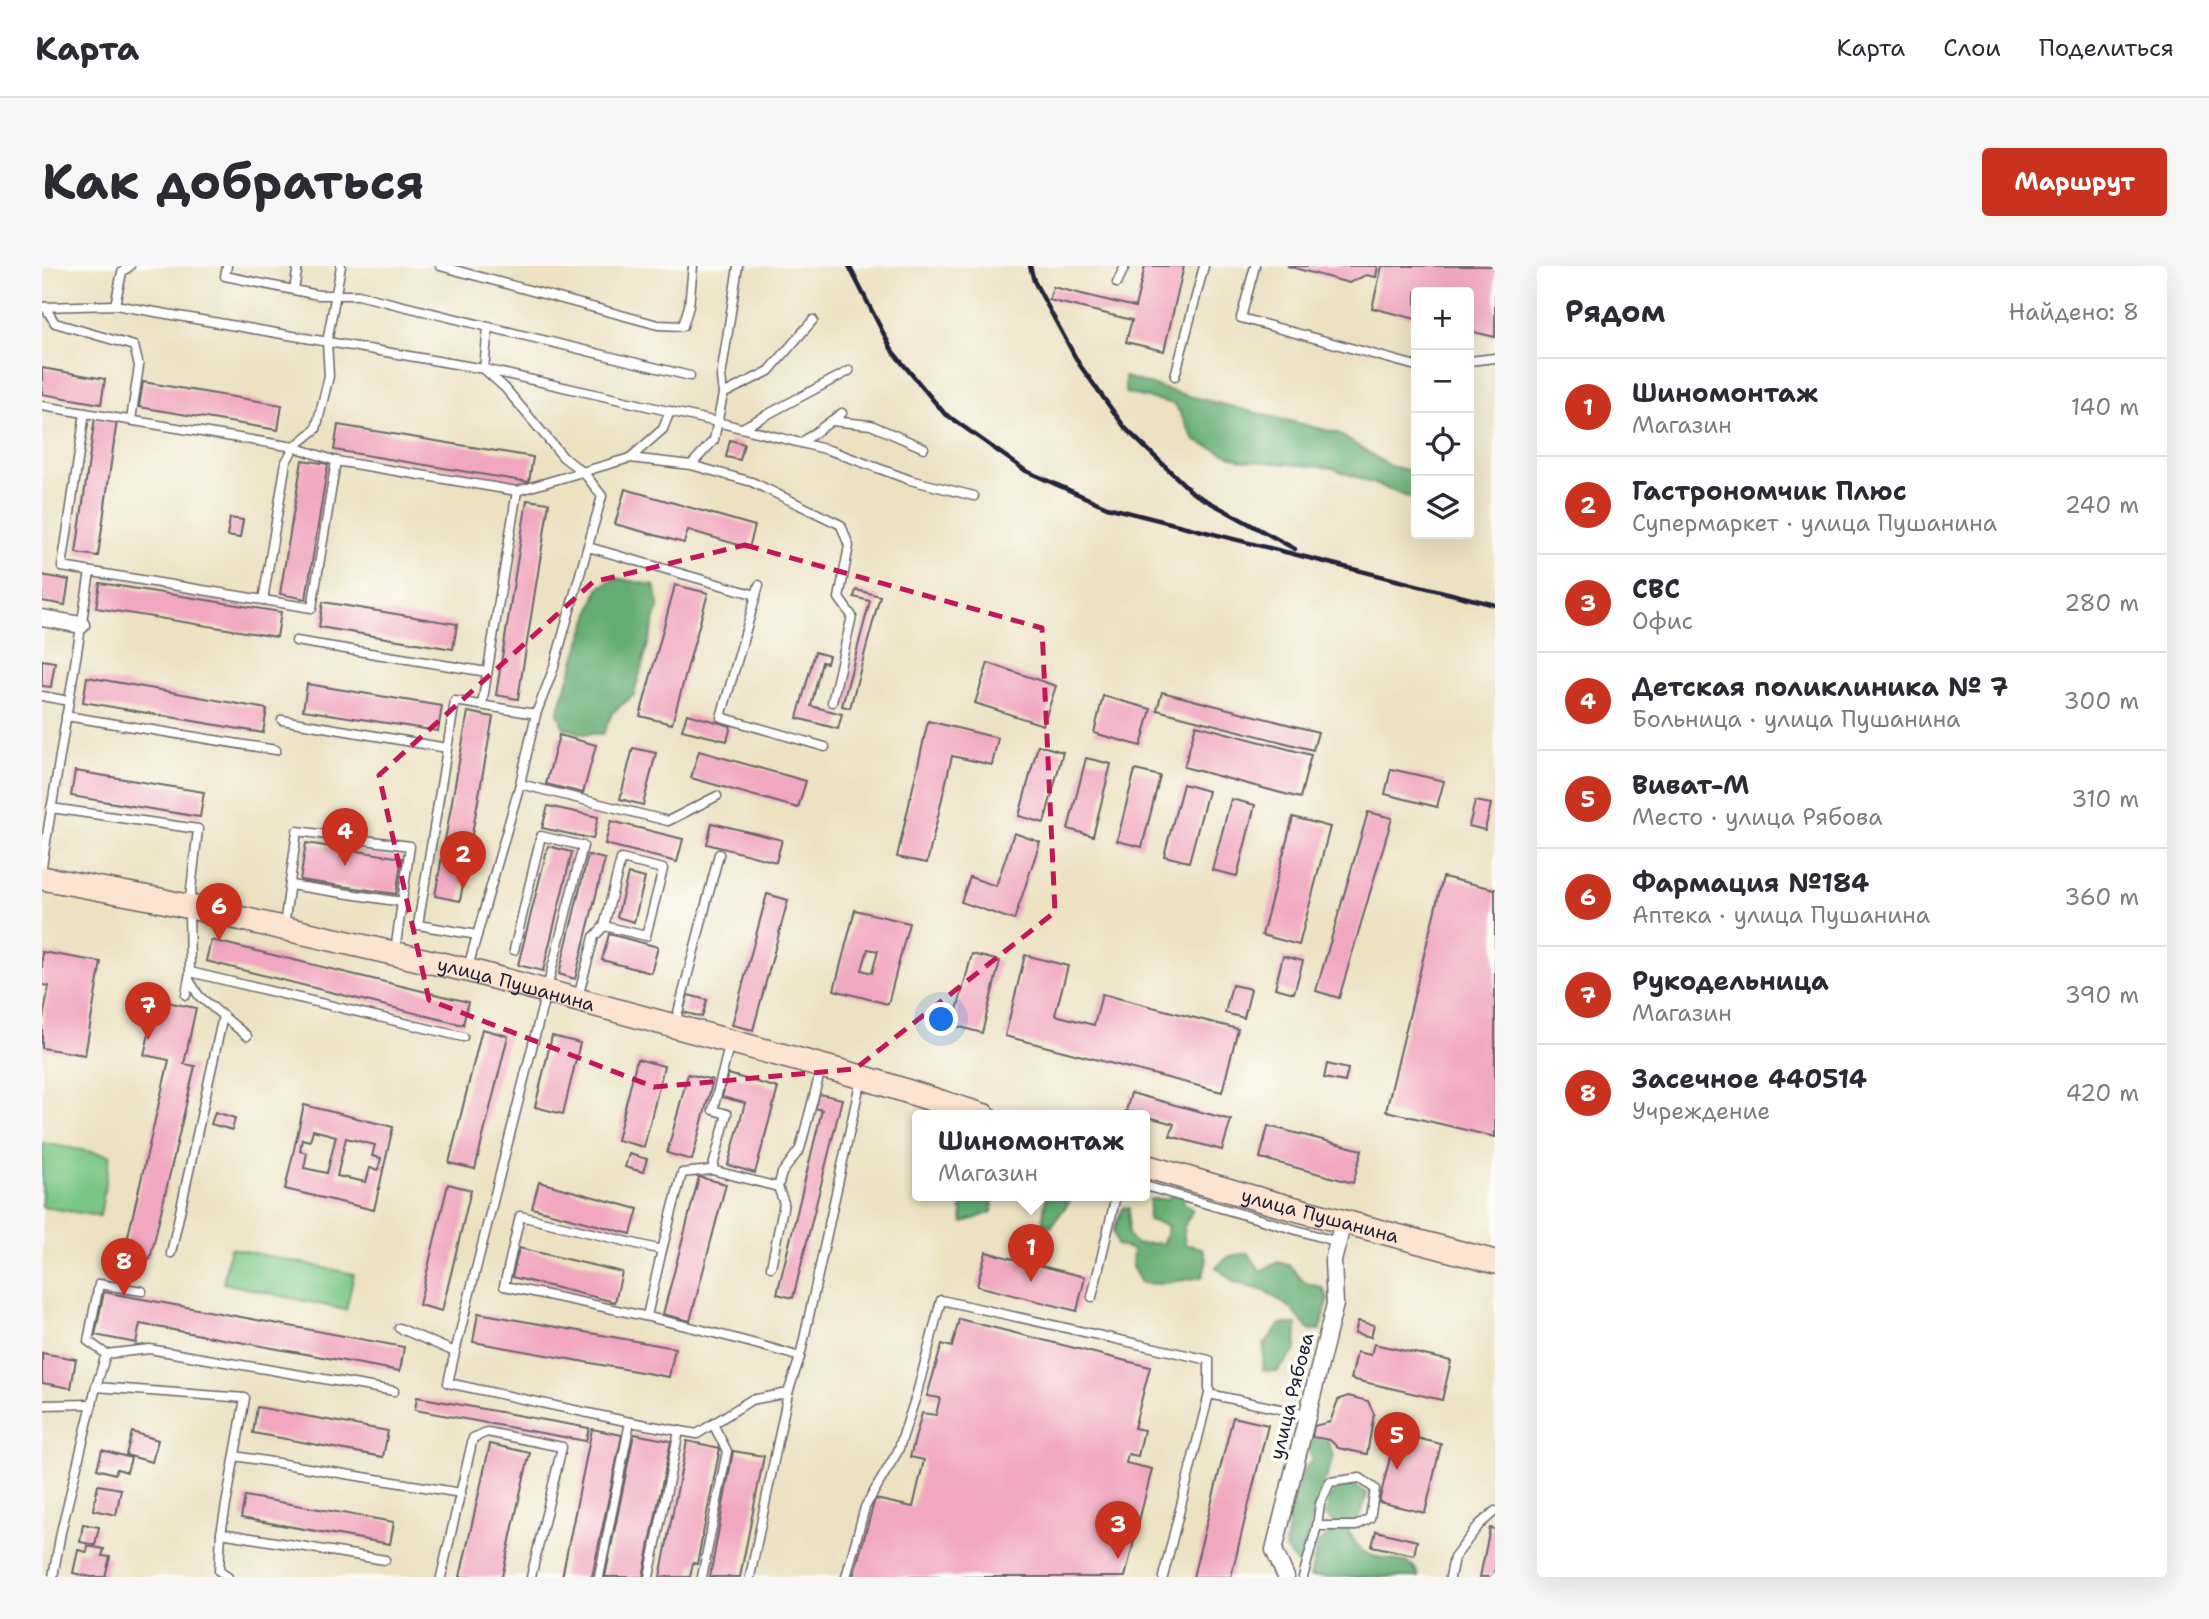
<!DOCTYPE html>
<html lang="ru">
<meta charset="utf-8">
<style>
body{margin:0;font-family:"Shantell Sans",sans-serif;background:#f7f7f7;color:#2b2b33}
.controls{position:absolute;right:21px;top:21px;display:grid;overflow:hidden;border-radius:7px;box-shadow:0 7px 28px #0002}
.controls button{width:63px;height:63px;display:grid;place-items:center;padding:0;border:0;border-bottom:2px solid #e1e1e2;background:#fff;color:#2b2b33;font:35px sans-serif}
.you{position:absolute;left:900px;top:754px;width:24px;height:24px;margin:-18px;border:5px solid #fff;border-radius:50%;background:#1a73e8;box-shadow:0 0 0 10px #1a73e833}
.badge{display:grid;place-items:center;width:46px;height:46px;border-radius:50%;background:#c8321e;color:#fff;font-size:23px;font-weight:700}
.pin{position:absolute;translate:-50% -58px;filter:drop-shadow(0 2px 4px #0008)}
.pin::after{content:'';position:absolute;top:37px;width:24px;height:21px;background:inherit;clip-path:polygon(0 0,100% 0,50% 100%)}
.popup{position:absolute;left:870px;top:844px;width:238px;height:91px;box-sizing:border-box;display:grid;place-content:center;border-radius:7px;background:#fff;filter:drop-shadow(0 2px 5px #0005);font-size:23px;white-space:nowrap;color:#7c7c81}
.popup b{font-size:26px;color:#2b2b33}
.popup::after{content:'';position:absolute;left:50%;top:100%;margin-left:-14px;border:14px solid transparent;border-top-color:#fff}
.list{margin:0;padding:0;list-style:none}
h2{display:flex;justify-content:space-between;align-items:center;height:91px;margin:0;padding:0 28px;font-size:30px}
h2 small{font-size:23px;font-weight:400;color:#7c7c81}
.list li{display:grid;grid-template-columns:46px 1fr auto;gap:21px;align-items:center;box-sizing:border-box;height:98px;padding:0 28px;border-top:2px solid #e1e1e2}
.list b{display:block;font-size:26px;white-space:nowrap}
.list p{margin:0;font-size:23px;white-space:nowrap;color:#7c7c81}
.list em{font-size:23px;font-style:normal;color:#7c7c81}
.icon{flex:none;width:38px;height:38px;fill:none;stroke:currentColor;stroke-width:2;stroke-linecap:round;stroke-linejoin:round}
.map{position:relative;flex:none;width:1453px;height:1311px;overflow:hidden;border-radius:7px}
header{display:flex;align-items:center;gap:42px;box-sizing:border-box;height:98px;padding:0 35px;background:#fff;border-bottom:2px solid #e1e1e2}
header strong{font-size:33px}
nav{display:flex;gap:38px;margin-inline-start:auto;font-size:24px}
.intro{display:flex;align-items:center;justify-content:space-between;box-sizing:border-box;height:168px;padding:0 42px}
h1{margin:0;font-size:49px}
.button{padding:18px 32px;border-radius:7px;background:#c8321e;color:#fff;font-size:24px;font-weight:700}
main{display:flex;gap:42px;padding:0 42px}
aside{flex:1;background:#fff;border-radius:7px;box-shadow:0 7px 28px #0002}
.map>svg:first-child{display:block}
</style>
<header>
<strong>Карта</strong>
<nav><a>Карта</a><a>Слои</a><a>Поделиться</a></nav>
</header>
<div class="intro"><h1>Как добраться</h1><a class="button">Маршрут</a></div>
<main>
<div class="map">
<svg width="1453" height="1311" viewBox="0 0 1453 1311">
<rect width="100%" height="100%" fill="#fdfcf7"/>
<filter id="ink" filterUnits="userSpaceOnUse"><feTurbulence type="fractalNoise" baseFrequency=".0143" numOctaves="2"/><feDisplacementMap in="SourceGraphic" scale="14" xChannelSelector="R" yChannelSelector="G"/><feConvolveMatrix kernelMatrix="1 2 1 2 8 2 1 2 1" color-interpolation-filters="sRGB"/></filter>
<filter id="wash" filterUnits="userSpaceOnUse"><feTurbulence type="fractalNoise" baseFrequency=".00686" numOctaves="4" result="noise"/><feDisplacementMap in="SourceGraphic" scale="28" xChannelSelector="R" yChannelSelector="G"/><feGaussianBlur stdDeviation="1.57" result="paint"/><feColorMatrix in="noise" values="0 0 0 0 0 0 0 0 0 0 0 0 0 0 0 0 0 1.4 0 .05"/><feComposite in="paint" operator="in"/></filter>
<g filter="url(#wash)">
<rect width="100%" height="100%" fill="#ece2c2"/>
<g fill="#7ac785" stroke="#4e7460" stroke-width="2">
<polygon points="0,877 68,889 58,950 0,941"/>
<polygon points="188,982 312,1008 304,1044 181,1017"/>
</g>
<g fill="#63ac72" stroke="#426756" stroke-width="2">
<polygon points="1083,111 1143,129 1295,167 1348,200 1374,206 1374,234 1290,202 1200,194 1153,175 1133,138 1083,127"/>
<polygon points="573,312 612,319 617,338 592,429 570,447 561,468 542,468 521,461 516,446 556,322"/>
<polygon points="1136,920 1142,924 1142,937 1151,944 1141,962 1143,978 1160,982 1165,995 1160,1011 1117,1018 1099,1017 1090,1001 1091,984 1075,979 1071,965 1081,941 1087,942 1086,969 1093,978 1121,977 1126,960 1106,954 1108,933 1126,933"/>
<polygon points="916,930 951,930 950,946 921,957 918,932"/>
<polygon points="1004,930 1034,930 1030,932 1009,961 1000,957"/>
<polygon points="1206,987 1219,1005 1236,996 1247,999 1262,1016 1281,1022 1286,1033 1278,1064 1267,1064 1250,1043 1223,1025 1192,1016 1174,1001 1188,990"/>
<polygon points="1238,1058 1255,1058 1254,1084 1235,1106 1221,1104 1222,1079"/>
<polygon points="1281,1165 1292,1190 1270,1251 1258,1302 1243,1283 1247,1250 1260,1206 1271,1193 1265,1182"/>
<path d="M 1305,1214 L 1325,1228 L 1319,1248 L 1306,1263 C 1311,1274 1316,1284 1328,1289 C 1344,1296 1372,1289 1377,1311 L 1268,1311 L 1276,1277 L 1297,1261 L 1283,1249 L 1287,1231 Z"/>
</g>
<g id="blocks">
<g fill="#f1a7c0" fill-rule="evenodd">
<polygon points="1103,0 1142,0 1122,85 1084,76 1090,54 1007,34 1011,21 1093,41"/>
<polygon points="1245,0 1336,0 1334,11 1324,9 1307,17"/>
<polygon points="1340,0 1453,0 1453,71 1427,65 1427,26 1374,26 1374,53 1330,42"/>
<polygon points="0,102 63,113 59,138 0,128"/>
<polygon points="101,116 240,139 236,164 97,141"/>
<polygon points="53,151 75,154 56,290 34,287"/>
<polygon points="296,159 491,191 487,216 292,184"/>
<polygon points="688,174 702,178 698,194 684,191"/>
<polygon points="260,194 286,198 264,333 238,328"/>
<polygon points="583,223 713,260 707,282 646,264 642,277 573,258"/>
<polygon points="485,234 507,237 476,433 454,429"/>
<polygon points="188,252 201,254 198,272 185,270"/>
<polygon points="0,309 27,314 23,339 0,335"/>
<polygon points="58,317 239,346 235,371 54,342"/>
<polygon points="633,319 666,327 630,458 598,450"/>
<polygon points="814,324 838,330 808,442 800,440 828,335 812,331"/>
<polygon points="281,336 415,358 411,383 277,361"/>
<polygon points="773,386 787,390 785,397 780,396 769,440 800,448 796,463 755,452"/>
<polygon points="0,394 13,396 9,421 0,420"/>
<polygon points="946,397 1014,420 1001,459 933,437"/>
<polygon points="45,411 225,443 221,467 41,436"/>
<polygon points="265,418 400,440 396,465 261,444"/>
<polygon points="1120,426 1276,466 1271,484 1115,444"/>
<polygon points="1061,430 1109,443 1099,480 1052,467"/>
<polygon points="426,446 451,451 418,635 393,630"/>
<polygon points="645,448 689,460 685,475 640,464"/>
<polygon points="886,455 956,472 950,499 910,490 885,597 855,591"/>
<polygon points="1154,459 1269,489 1258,532 1142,501"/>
<polygon points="517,469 554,479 541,527 504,518"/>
<polygon points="996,479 1021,486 1002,557 977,550"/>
<polygon points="591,482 614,487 601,539 578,533"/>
<polygon points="657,485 764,515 756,542 649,512"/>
<polygon points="1044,492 1069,498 1051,570 1026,563"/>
<polygon points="1349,503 1402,515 1395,541 1343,528"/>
<polygon points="1093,504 1118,510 1100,581 1075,575"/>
<polygon points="33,505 162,526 158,551 29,530"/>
<polygon points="1141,518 1166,525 1147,596 1122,590"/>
<polygon points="1189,533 1213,539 1195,610 1170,604"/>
<polygon points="1433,535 1449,538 1443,564 1427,560"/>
<polygon points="506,540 556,551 551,573 500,562"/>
<polygon points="1326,546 1350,552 1297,732 1274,725"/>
<polygon points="1251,551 1288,561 1257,679 1220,669"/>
<polygon points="569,555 641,573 635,596 563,578"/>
<polygon points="670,557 740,574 734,596 665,578"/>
<polygon points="972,567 998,576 972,654 919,636 928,611 954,620"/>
<polygon points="264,577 360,592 354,628 258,614"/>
<polygon points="506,580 530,586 501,705 476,699"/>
<polygon points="546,589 563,593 533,713 517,708"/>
<polygon points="586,608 603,612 592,656 575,651"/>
<polygon points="1401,611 1453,623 1453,871 1344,845"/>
<polygon points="725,628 746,634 711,764 690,759"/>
<path d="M 813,644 L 867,657 L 846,738 L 792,724 ZM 826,683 L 836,685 L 830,707 L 820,704 Z"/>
<polygon points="567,668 616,681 609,707 560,694"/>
<polygon points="169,674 426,736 421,759 164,695"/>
<polygon points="0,686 59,696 43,789 0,782 0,757 7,720 0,719"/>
<polygon points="930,688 958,695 940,767 911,759"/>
<polygon points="983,689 1026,700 1013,749 1052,759 1060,728 1196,763 1180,826 963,770"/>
<polygon points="1241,690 1261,695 1252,727 1233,722"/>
<polygon points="1190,719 1209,723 1202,752 1183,747"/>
<polygon points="646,729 665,734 660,751 641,746"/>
<polygon points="115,734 154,742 142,798 153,800 108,993 82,987 127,794 102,789"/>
<polygon points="440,763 466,770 433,903 407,897"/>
<polygon points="510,770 538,777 521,848 493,841"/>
<polygon points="595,793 622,800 602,881 575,874"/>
<polygon points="1285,798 1306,803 1303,816 1282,812"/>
<polygon points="646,808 671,814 650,894 625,887"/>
<polygon points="686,808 736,822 713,907 686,899 703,837 680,831"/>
<polygon points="1089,827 1189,854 1180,884 1128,870 1132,858 1084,845"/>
<polygon points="777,828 800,833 751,1032 735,1028 780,844 773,842"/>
<path d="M 262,839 L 351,861 L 332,944 L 243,923 ZM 271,864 L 294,870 L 285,907 L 262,902 L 265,887 L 258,885 L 260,873 L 268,875 ZM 304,872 L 333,879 L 330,890 L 339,892 L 336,904 L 328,902 L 324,916 L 295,910 Z"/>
<polygon points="173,846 193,852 190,864 169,858"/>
<polygon points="1226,860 1320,884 1311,917 1218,892"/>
<polygon points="587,888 605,893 601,906 583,901"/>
<polygon points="657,911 684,918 648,1055 621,1048"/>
<polygon points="497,916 596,943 589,968 490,942"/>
<polygon points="406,918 429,924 400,1045 377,1039"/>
<polygon points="477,982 580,1006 573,1036 470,1011"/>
<polygon points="944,986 1043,1011 1035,1045 935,1020"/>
<polygon points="62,1026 362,1081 358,1105 98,1058 94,1077 53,1069"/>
<polygon points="436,1047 633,1082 627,1111 431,1076"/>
<polygon points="917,1053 1108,1101 1092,1162 1102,1164 1096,1190 1086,1188 1084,1197 1110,1203 1083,1311 811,1311 833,1233 871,1241 882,1194 868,1191 880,1147 894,1149 898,1132 885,1130 900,1078 910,1081"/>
<polygon points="1316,1055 1332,1059 1329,1071 1313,1067"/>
<polygon points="1332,1078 1409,1095 1400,1134 1309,1113 1315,1086 1329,1089"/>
<polygon points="0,1087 34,1093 29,1122 0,1117"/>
<polygon points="1306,1130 1326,1135 1332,1148 1325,1188 1296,1182 1288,1174 1270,1171 1272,1160 1288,1156 1296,1134"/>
<polygon points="375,1131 547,1162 544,1175 373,1144"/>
<polygon points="215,1141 346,1165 341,1191 211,1167"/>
<polygon points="1191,1151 1226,1159 1189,1311 1151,1311"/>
<polygon points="550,1163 580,1169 550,1311 520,1311"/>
<polygon points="90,1166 116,1174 110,1196 84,1189"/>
<polygon points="1354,1167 1399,1178 1383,1247 1337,1236"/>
<polygon points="592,1168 629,1175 601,1311 563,1311"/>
<polygon points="645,1175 678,1182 655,1298 651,1297 648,1311 618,1311"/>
<polygon points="448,1178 488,1187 479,1224 460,1311 418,1311"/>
<polygon points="60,1184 89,1192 85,1206 75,1203 73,1208 55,1203"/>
<polygon points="691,1185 722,1190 698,1311 668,1311"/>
<polygon points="56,1219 79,1223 74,1249 51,1244"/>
<polygon points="203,1230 352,1256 348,1278 199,1252"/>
<polygon points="41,1258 57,1261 53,1279 38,1276"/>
<polygon points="1448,1262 1453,1263 1453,1311 1438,1311"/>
<polygon points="1334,1265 1375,1275 1372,1289 1330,1280"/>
<polygon points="46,1280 62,1283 60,1290 68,1291 63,1311 49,1311 31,1307 36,1284 45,1286"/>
</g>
</g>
</g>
<g filter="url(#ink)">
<use href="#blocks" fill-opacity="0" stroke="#69656a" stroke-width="2"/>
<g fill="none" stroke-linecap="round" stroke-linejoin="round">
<g stroke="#69656a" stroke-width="11">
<g id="lane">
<polyline points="185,0 183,10 276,29 316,29 648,110"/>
<polyline points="398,0 616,59 641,60 647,40 651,0"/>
<polyline points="1213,0 1199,52 1374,100"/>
<polyline points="1075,17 1083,0"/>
<polyline points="252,24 256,0"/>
<polyline points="73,39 80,6 88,0"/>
<polyline points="0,41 73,39 442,103 675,156 787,184 868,214 932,230"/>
<polyline points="3,41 13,57 92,80 97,100 89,154"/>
<polyline points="1427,95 1453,92"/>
<polyline points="1133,110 1162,0"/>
<polyline points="681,128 727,105 771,54"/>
<polyline points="0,140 252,181 294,195 475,225 588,192 649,199 710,216 799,259 807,280 797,332 810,350 790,436"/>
<polyline points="43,147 20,301 270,342 294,195"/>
<polyline points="789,155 829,159 882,182"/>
<polyline points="700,162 807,105"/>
<polyline points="759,177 800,147"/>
<polyline points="588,192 621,163 628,145"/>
<polyline points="649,199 672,174 681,128 679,111 696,0"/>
<polyline points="546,281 714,329"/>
<polyline points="717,319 679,451 783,481"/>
<polyline points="221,334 244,196 252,181 274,163 287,110 285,76 299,0"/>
<polyline points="254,375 445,406"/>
<polyline points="0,430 27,435"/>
<polyline points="440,439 475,225"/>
<polyline points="24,450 234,484"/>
<polyline points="240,454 405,482"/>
<polyline points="478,518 626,555 675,530"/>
<polyline points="9,542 156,563 147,641 148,706 144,729"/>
<polyline points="0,600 48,306"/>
<polyline points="248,619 360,636"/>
<polyline points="242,660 255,565 368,580 353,685"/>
<polyline points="435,669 376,659 413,435 494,448"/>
<polyline points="426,701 478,518 494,448 511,404 560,230 542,207 521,191 463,122 442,103 446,61"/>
<polyline points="148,706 421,771"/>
<polyline points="147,714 157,730 205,770"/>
<polyline points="536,731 552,671 562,660 579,593 621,603 604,670 562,660"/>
<polyline points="633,758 677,588"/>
<polyline points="688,776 671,844 685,848 670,904 736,921"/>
<polyline points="1103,920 1296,976"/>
<polyline points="620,984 640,907 670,904"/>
<polyline points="129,987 181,750"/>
<polyline points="729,1001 742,937 736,921 740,907 758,883 779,803"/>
<polyline points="1050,1031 1074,930"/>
<path d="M 605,1050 L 620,984 L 478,950 L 462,1020 C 562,1041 661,1061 758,1091"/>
<polyline points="357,1062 413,1086 406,1117 588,1156 655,1168 709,1134 746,1127"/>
<polyline points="413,1086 541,580 499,570 472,684"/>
<polyline points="64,1088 46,1075 57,1018 100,1025"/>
<polyline points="54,1121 64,1088 107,1083 352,1125"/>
<polyline points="0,1139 50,1138"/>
<polyline points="193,1190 419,1227"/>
<polyline points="179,1267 343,1294"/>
<polyline points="11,1311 19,1266 54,1121 203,1132 179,1267 177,1305 186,1311"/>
<polyline points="399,1311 431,1172 445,1166 520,1181 489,1311"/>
<polyline points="557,1311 588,1156"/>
<polyline points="607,1311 637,1165"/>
<polyline points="660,1311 685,1185 671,1158"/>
<polyline points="708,1311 746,1127 758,1091 819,813"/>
<polyline points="804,1311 823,1241 856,1185 875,1127 899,1034 1167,1094 1167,1128"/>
<polyline points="1121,1311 1167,1128 1266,1149"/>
<polyline points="1261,1311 1275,1260 1278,1238 1288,1216 1318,1212 1333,1223 1328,1252 1314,1260 1275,1260"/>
<polyline points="1408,1311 1412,1292 1437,1259 1453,1245"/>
</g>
</g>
<g stroke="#69656a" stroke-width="19">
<g id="street">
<polyline points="0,352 39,359"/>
<polyline points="1244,1311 1232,1284 1293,1038 1291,995 1301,956"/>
</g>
</g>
<g stroke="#69656a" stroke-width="26">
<g id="secondary">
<path id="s1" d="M 0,612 L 113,633 L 425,704 L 820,811 L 943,850"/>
<path id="s2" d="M 1103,900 L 1220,934 L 1453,996"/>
</g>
</g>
<use href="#lane" stroke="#fff" stroke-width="8"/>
<use href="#street" stroke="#fff" stroke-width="16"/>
<use href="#secondary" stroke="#fde4d0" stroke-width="23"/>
<g stroke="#22223b" stroke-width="4.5">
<polyline points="807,0 851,86 902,147 984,205 1065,241 1453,339"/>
<polyline points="988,0 992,15 1037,98 1084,163 1151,227 1253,283"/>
</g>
</g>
</g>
<path fill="none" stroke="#c2185b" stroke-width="5" stroke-dasharray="14 9" stroke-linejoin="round" d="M 703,279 L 1000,362 L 1013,646 L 813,803 L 612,821 L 387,734 L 337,509 L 551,316 Z"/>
<g text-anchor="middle" stroke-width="7" stroke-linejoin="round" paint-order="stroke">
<g font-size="19" fill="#22223b" stroke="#fdfcf7">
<text dy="7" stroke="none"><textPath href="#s1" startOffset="486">улица Пушанина</textPath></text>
<text dy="7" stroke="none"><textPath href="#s2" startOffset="182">улица Пушанина</textPath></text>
<text transform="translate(1249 1130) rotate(-76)" y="7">улица Рябова</text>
</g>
</g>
</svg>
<div class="controls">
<button>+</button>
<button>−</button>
<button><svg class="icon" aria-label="locate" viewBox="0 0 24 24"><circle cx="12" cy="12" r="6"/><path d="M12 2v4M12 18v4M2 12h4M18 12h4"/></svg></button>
<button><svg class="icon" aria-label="layers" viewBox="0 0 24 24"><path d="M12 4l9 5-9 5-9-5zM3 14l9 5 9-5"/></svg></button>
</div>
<div class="you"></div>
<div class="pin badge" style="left:989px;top:1016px">1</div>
<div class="popup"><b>Шиномонтаж</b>Магазин</div>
<div class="pin badge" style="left:421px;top:623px">2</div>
<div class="pin badge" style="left:1076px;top:1293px">3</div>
<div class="pin badge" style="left:303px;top:600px">4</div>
<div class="pin badge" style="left:1355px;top:1204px">5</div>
<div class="pin badge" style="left:177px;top:675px">6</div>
<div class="pin badge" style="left:106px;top:774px">7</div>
<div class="pin badge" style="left:82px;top:1030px">8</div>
</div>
<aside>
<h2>Рядом<small>Найдено: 8</small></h2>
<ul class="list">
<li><span class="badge">1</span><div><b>Шиномонтаж</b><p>Магазин</p></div><em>140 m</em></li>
<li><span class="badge">2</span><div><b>Гастрономчик Плюс</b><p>Супермаркет · улица Пушанина</p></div><em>240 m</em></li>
<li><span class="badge">3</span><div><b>СВС</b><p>Офис</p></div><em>280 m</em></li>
<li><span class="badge">4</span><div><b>Детская поликлиника № 7</b><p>Больница · улица Пушанина</p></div><em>300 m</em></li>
<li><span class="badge">5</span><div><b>Виват-М</b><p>Место · улица Рябова</p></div><em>310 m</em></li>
<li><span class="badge">6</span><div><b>Фармация №184</b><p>Аптека · улица Пушанина</p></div><em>360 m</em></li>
<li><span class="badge">7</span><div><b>Рукодельница</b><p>Магазин</p></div><em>390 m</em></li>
<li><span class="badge">8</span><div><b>Засечное 440514</b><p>Учреждение</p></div><em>420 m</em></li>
</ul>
</aside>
</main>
